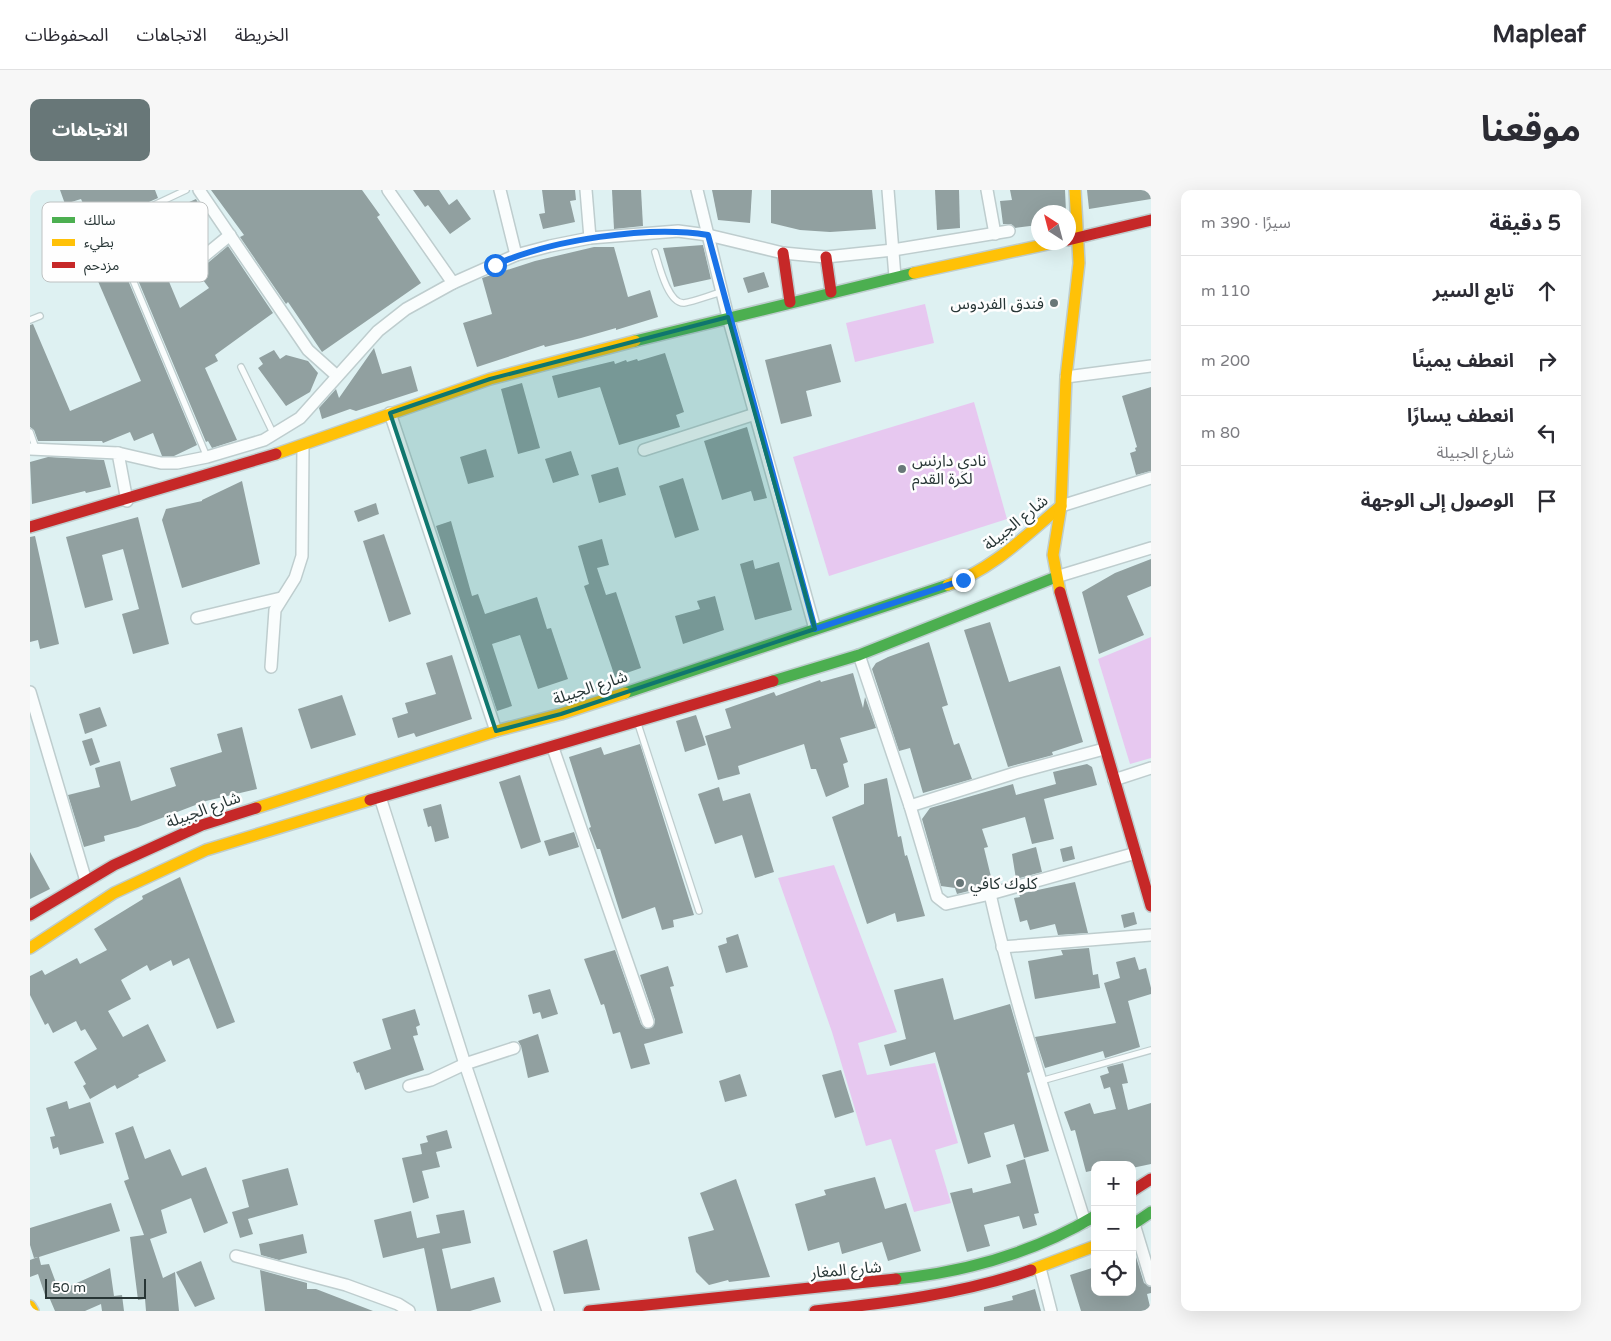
<!DOCTYPE html>
<html lang="ar">
<meta charset="utf-8">
<style>
body{margin:0;font-family:"Varela Round","Noto Sans Arabic",sans-serif;background:#f7f7f7;color:#2b2b33;direction:rtl}
.controls{position:absolute;right:15px;bottom:15px;display:grid;overflow:hidden;border-radius:10px;box-shadow:0 5px 20px #0002}
.controls button{width:45px;height:45px;display:grid;place-items:center;padding:0;border:0;border-bottom:1px solid #e1e1e2;background:#fff;color:#2b2b33;font:25px sans-serif}
.compass{position:absolute;left:1001px;top:15px;width:45px;height:45px;border-radius:50%;background:#fff;box-shadow:0 5px 20px #0002;rotate:324deg}
.scale{position:absolute;left:15px;bottom:12px;width:101px;box-sizing:border-box;padding-left:5px;border:2px solid #283636;border-top:0;font-size:14px;line-height:18px;white-space:nowrap;color:#283636;-webkit-text-stroke:4px #fefefe;paint-order:stroke}
.stop{position:absolute;width:15px;height:15px;margin:-11px;border:4px solid #1a73e8;border-radius:50%;background:#fff}
.stop.end{background:#1a73e8;border-color:#fff;box-shadow:0 1px 5px #0008}
.list{margin:0;padding:0;list-style:none}
h2{display:flex;justify-content:space-between;align-items:center;height:65px;margin:0;padding:0 20px;font-size:21px}
h2 small{font-size:16px;font-weight:400;color:#7c7c81}
.list li{display:grid;grid-template-columns:32px 1fr auto;gap:15px;align-items:center;box-sizing:border-box;height:70px;padding:0 20px;border-top:1px solid #e1e1e2}
.list b{display:block;font-size:19px;white-space:nowrap}
.list p{margin:0;font-size:16px;white-space:nowrap;color:#7c7c81}
.list em{font-size:16px;font-style:normal;color:#7c7c81}
.icon{flex:none;width:28px;height:28px;fill:none;stroke:currentColor;stroke-width:2;stroke-linecap:round;stroke-linejoin:round}
.map{position:relative;flex:none;width:1121px;height:1121px;overflow:hidden;direction:ltr;border-radius:10px}
header{display:flex;align-items:center;gap:30px;box-sizing:border-box;height:70px;padding:0 25px;background:#fff;border-bottom:1px solid #e1e1e2}
header strong{font-size:24px}
nav{display:flex;gap:28px;margin-inline-start:auto;font-size:18px}
.intro{display:flex;align-items:center;justify-content:space-between;box-sizing:border-box;height:120px;padding:0 30px}
h1{margin:0;font-size:35px}
.button{padding:12px 22px;border-radius:10px;background:#687778;color:#fff;font-size:18px;font-weight:700}
main{display:flex;gap:30px;padding:0 30px}
aside{flex:1;background:#fff;border-radius:10px;box-shadow:0 5px 20px #0002}
.map>svg:first-child{display:block}
</style>
<header>
<strong>Mapleaf</strong>
<nav><a>الخريطة</a><a>الاتجاهات</a><a>المحفوظات</a></nav>
</header>
<div class="intro"><h1>موقعنا</h1><a class="button">الاتجاهات</a></div>
<main>
<aside>
<h2>5 دقيقة<small>سيرًا · 390 m</small></h2>
<ul class="list">
<li><svg class="icon" aria-label="ahead" viewBox="0 0 24 24"><path d="M12 20V5M6 11l6-6 6 6"/></svg><div><b>تابع السير</b></div><em>110 m</em></li>
<li><svg class="icon" aria-label="right" viewBox="0 0 24 24"><path d="M7 20v-9h11M14 6l5 5-5 5"/></svg><div><b>انعطف يمينًا</b></div><em>200 m</em></li>
<li><svg class="icon" aria-label="left" viewBox="0 0 24 24"><path d="M17 20v-9H6M10 6l-5 5 5 5"/></svg><div><b>انعطف يسارًا</b><p>شارع الجبيلة</p></div><em>80 m</em></li>
<li><svg class="icon" aria-label="arrive" viewBox="0 0 24 24"><path d="M6 21V4h12l-3 4 3 4H6"/></svg><div><b>الوصول إلى الوجهة</b></div></li>
</ul>
</aside>
<div class="map">
<svg width="1121" height="1121" viewBox="0 0 1121 1121">
<rect width="100%" height="100%" fill="#def1f2"/>
<g fill="#e7c8f0">
<polygon points="895,114 904,153 825,172 816,133"/>
<polygon points="944,212 977,329 799,386 763,267"/>
<polygon points="1121,447 1121,568 1100,574 1068,469"/>
<polygon points="804,675 867,842 828,853 837,885 905,873 928,953 905,960 921,1013 884,1022 861,949 836,956 802,842 748,688"/>
</g>
<g fill="#91a0a0">
<polygon points="30,0 125,0 128,8 62,37 65,45 52,50 45,33 59,27 51,9 35,14"/>
<polygon points="181,0 332,0 350,25 347,27 391,93 292,162 258,112 256,114 210,47 214,45"/>
<polygon points="383,0 409,0 419,15 427,9 441,29 420,44 398,15 395,17"/>
<polygon points="512,0 545,0 546,10 540,11 545,32 513,39 509,24 515,23"/>
<polygon points="582,0 611,0 613,36 584,39"/>
<polygon points="682,0 722,0 720,33 688,30"/>
<polygon points="741,0 842,0 846,39 800,42 770,40 741,33"/>
<polygon points="905,0 929,0 930,38 907,40"/>
<polygon points="980,0 1035,0 1036,22 1008,22 1008,35 985,38 981,34 973,34 970,11 982,10"/>
<polygon points="1057,0 1121,0 1121,9 1059,19"/>
<polygon points="166,9 175,26 148,37 159,68 135,82 150,118 179,98 167,82 198,56 243,123 185,165 188,171 175,178 207,250 182,258 178,251 176,252 87,40 89,37 131,17 146,13 148,17"/>
<polygon points="673,55 681,89 644,97 633,58"/>
<polygon points="564,57 584,57 598,107 620,100 628,127 586,140 586,138 551,148 515,157 514,155 447,177 433,133 462,124 452,88 505,71"/>
<polygon points="87,64 167,255 144,266 132,266 123,243 104,251 100,242 73,253 72,251 8,251 4,240 0,237 0,135 3,134 40,221 111,191 61,75"/>
<polygon points="734,82 739,97 718,103 713,88"/>
<polygon points="801,154 811,192 776,201 782,226 751,234 735,170"/>
<polygon points="344,158 352,184 381,176 388,201 326,221 320,219 292,229 289,218 306,199 309,208"/>
<polygon points="244,160 250,169 256,165 278,171 288,183 280,202 256,216 228,178 233,174 229,168"/>
<polygon points="635,163 654,222 646,225 650,237 589,255 570,197 528,208 522,186 584,171 585,174 596,170 597,172 607,169 608,171"/>
<polygon points="492,193 510,258 488,264 471,199"/>
<polygon points="1121,197 1121,281 1106,285 1100,263 1106,261 1105,258 1107,257 1092,206"/>
<polygon points="717,237 737,308 724,311 721,301 692,310 674,251"/>
<polygon points="456,259 464,287 438,294 430,267"/>
<polygon points="541,261 549,285 523,293 515,269"/>
<polygon points="18,267 74,270 81,297 56,303 55,301 2,314 0,272"/>
<polygon points="588,277 596,305 569,313 561,285"/>
<polygon points="653,288 669,340 645,348 629,296"/>
<polygon points="212,291 230,374 152,398 132,330 136,319 172,311 172,310"/>
<polygon points="346,313 349,324 328,332 324,321"/>
<polygon points="108,327 139,454 103,464 92,424 109,419 93,359 72,365 83,410 55,418 36,347"/>
<polygon points="421,331 442,406 448,404 455,424 507,407 517,439 521,438 538,489 508,499 490,445 462,454 482,516 467,521 406,336"/>
<polygon points="354,344 381,424 359,432 333,351"/>
<polygon points="5,346 29,454 10,459 8,450 0,452 0,347"/>
<polygon points="572,349 579,375 567,378 576,405 586,402 611,478 585,487 554,396 559,394 548,356"/>
<polygon points="1121,369 1121,396 1097,406 1114,445 1069,464 1052,402 1085,383"/>
<polygon points="723,370 725,379 749,372 762,420 725,430 710,374"/>
<polygon points="685,406 694,440 653,454 645,426 670,419 667,411"/>
<polygon points="960,432 979,492 1030,476 1053,552 1022,562 1023,565 978,577 934,440"/>
<polygon points="899,452 918,515 912,517 924,555 929,553 942,589 893,603 880,558 869,561 842,479 846,473 858,467"/>
<polygon points="422,465 442,529 386,547 384,543 368,548 362,528 378,523 375,513 406,504 396,473"/>
<polygon points="823,483 833,518 835,507 846,538 810,548 818,572 813,574 819,597 796,607 786,579 781,579 774,554 708,576 710,584 688,590 675,546 701,538 695,519 744,502 746,506 790,490 791,492"/>
<polygon points="312,505 326,545 281,559 268,519"/>
<polygon points="70,517 77,536 55,544 49,524"/>
<polygon points="666,525 676,555 655,562 646,531"/>
<polygon points="212,537 227,599 176,611 108,637 74,646 75,651 54,657 38,605 70,597 65,578 90,571 101,611 146,596 140,578 192,562 187,544"/>
<polygon points="62,548 70,572 60,576 52,551"/>
<polygon points="610,554 664,725 643,730 644,737 632,740 625,717 592,729 570,659 567,659 559,638 561,637 539,567 571,557 574,565"/>
<polygon points="1057,574 1062,577 1067,595 1014,609 1024,649 1002,654 995,627 952,639 958,657 954,658 963,695 927,704 925,698 911,696 892,629 900,618 983,594 986,605 1026,594 1023,582"/>
<polygon points="490,585 511,652 491,659 469,592"/>
<polygon points="857,588 868,647 871,646 875,666 877,665 895,726 867,732 865,723 837,734 802,627 834,614 834,594"/>
<polygon points="689,597 693,611 720,603 744,682 725,688 712,645 685,654 668,604"/>
<polygon points="411,614 419,648 405,652 401,636 398,637 393,619"/>
<polygon points="544,642 549,657 519,666 514,651"/>
<polygon points="1042,656 1045,669 1033,672 1030,659"/>
<polygon points="1006,657 1012,682 986,689 982,664"/>
<polygon points="0,662 20,699 0,709"/>
<polygon points="150,687 205,832 187,839 159,768 143,776 141,770 120,781 117,775 91,790 101,809 78,821 93,847 118,834 136,871 108,885 109,887 87,899 85,895 60,909 53,896 56,894 44,872 67,859 55,839 51,841 46,831 23,843 18,833 15,835 0,805 0,786 12,780 15,785 47,768 50,774 77,760 64,739 113,709 112,706"/>
<polygon points="1045,692 1058,743 1028,745 1025,734 1000,740 997,730 990,732 984,708 990,707 989,704"/>
<polygon points="1104,722 1107,734 1094,738 1091,725"/>
<polygon points="708,744 718,777 696,783 688,756 697,753 696,748"/>
<polygon points="1059,758 1063,785 1068,784 1070,798 1005,809 998,771 1033,765 1031,760"/>
<polygon points="585,760 611,834 616,839 623,837 625,830 610,785 638,776 644,796 640,797 653,843 614,854 620,874 601,879 590,842 583,844 574,814 571,815 554,769"/>
<polygon points="1105,767 1109,780 1116,778 1121,798 1121,804 1098,811 1110,857 1075,868 1073,861 1015,878 1005,847 1086,833 1074,793 1090,788 1086,772"/>
<polygon points="913,788 924,830 980,814 1000,882 997,883 1019,961 994,968 984,934 954,943 961,967 938,974 905,862 860,876 854,855 876,849 864,800"/>
<polygon points="520,799 528,824 512,829 510,822 503,824 498,805"/>
<polygon points="385,819 390,835 386,837 388,845 383,846 394,880 335,900 329,882 327,883 323,872 361,859 352,829"/>
<polygon points="508,844 519,882 498,888 491,856 488,851"/>
<polygon points="1093,873 1098,893 1092,894 1098,920 1121,913 1121,974 1102,978 1102,975 1065,975 1065,980 1056,982 1045,940 1041,941 1034,922 1060,913 1064,924 1086,919 1080,897 1074,899 1070,886 1079,883 1077,877"/>
<polygon points="811,880 824,922 805,928 792,885"/>
<polygon points="710,884 717,906 695,912 689,891"/>
<polygon points="37,911 39,919 60,912 74,953 30,965 28,957 23,959 20,947 25,946 16,918"/>
<polygon points="103,936 115,969 140,959 152,986 176,977 198,1033 174,1043 161,1008 131,1020 137,1043 120,1049 133,1088 145,1082 149,1121 116,1121 115,1109 108,1110 100,1047 114,1045 94,991 99,989 85,943"/>
<polygon points="417,940 422,958 406,962 410,977 392,981 399,1008 383,1013 372,968 392,964 390,954 398,952 396,946"/>
<polygon points="995,969 1009,1023 1004,1024 1007,1035 993,1039 989,1026 954,1035 960,1056 937,1062 920,1003 942,998 943,1003 981,993 976,975"/>
<polygon points="258,978 268,1015 218,1029 223,1044 210,1048 202,1022 219,1017 212,990"/>
<polygon points="845,987 855,1019 876,1013 891,1061 858,1071 852,1052 812,1064 809,1052 778,1061 765,1014 796,1005 794,1000"/>
<polygon points="706,989 740,1087 699,1092 698,1090 679,1095 666,1082 658,1047 684,1040 670,1003"/>
<polygon points="81,1013 90,1041 9,1067 11,1075 19,1074 29,1101 80,1078 84,1106 92,1105 94,1121 72,1121 71,1114 55,1121 25,1121 19,1107 16,1108 8,1084 0,1087 0,1070 8,1067 4,1068 0,1055 0,1038"/>
<polygon points="434,1020 441,1053 412,1059 421,1099 464,1087 471,1112 440,1121 407,1121 394,1058 353,1068 344,1030 381,1021 387,1048 410,1043 406,1025"/>
<polygon points="273,1044 277,1063 249,1070 231,1065 229,1054"/>
<polygon points="557,1049 570,1100 534,1104 523,1061"/>
<polygon points="1106,1067 1114,1093 1121,1097 1121,1103 1117,1104 1121,1121 1051,1121 1040,1085 1065,1077 1065,1102 1102,1102 1102,1068"/>
<polygon points="171,1071 185,1109 165,1117 146,1082"/>
<polygon points="230,1080 277,1093 277,1099 286,1099 343,1121 235,1121"/>
<polygon points="1005,1099 1011,1121 954,1121 954,1117 983,1110 982,1106"/>
</g>
<g fill="none" stroke-linecap="round" stroke-linejoin="round">
<g stroke="#becdce" stroke-width="8">
<g id="lane">
<polyline points="156,0 86,33 82,40 177,267"/>
<path d="M 625,62 C 629,75 638,114 654,113 C 666,111 680,105 692,102"/>
<polyline points="0,130 10,126"/>
<polyline points="211,177 244,245"/>
<polyline points="0,242 6,259"/>
<polyline points="608,534 669,721"/>
<polyline points="1011,891 1121,860"/>
</g>
</g>
<g stroke="#becdce" stroke-width="14">
<g id="street">
<polyline points="169,0 278,160 307,186"/>
<polyline points="358,0 423,93"/>
<polyline points="470,0 486,65"/>
<polyline points="556,0 560,48"/>
<polyline points="667,0 698,127 785,439"/>
<polyline points="858,0 865,87"/>
<polyline points="957,0 965,44"/>
<polyline points="156,81 200,45"/>
<polyline points="1036,187 1121,176"/>
<polyline points="360,223 466,541"/>
<polyline points="0,259 88,263 97,311"/>
<polyline points="614,260 725,224"/>
<polyline points="88,263 131,273 147,273 177,267 234,250 270,228 348,141 376,119 423,93 486,65 520,56 560,48 648,41 678,45 753,63 796,67 863,60 979,41"/>
<polyline points="1031,316 1121,288"/>
<polyline points="1026,387 1121,358"/>
<polyline points="167,428 251,408"/>
<polyline points="829,465 880,616 907,707 916,714 960,704 1106,663"/>
<polyline points="241,477 245,420 265,388 272,366 273,256"/>
<polyline points="0,502 56,691"/>
<polyline points="523,558 618,832"/>
<polyline points="1084,590 1121,578"/>
<polyline points="350,607 435,874 518,1121"/>
<polyline points="880,616 985,583 1074,559"/>
<path d="M 960,704 C 985,815 1021,924 1055,1032"/>
<polyline points="972,757 1121,745"/>
<polyline points="379,896 401,890 435,874 484,858"/>
<polyline points="1104,1034 1121,1090"/>
<polyline points="206,1066 316,1095 368,1114 379,1121"/>
<polyline points="1010,1078 1021,1121"/>
</g>
</g>
<g stroke="#becdce" stroke-width="14">
<g id="fast">
<polyline points="605,151 884,83"/>
<polyline points="743,491 829,465 1026,387"/>
<polyline points="595,503 918,395"/>
<polyline points="1102,1035 1121,1022"/>
<path d="M 866,1089 C 935,1082 1005,1062 1065,1026"/>
</g>
</g>
<g stroke="#becdce" stroke-width="14">
<g id="slow">
<polyline points="884,83 1027,52"/>
<polyline points="246,264 460,189 605,151"/>
<path d="M 918,395 C 962,380 996,345 1031,316"/>
<polyline points="1030,402 1023,365 1031,316 1036,187 1049,73 1045,0"/>
<polyline points="226,618 466,541 531,524 595,503"/>
<polyline points="0,758 84,703 176,660 340,610"/>
<polyline points="1001,1080 1065,1056"/>
<polyline points="0,1116 3,1121"/>
</g>
</g>
<g stroke="#becdce" stroke-width="14">
<g id="jam">
<polyline points="1038,50 1121,30"/>
<polyline points="753,63 760,112"/>
<polyline points="796,67 801,102"/>
<polyline points="0,337 246,264"/>
<polyline points="1030,402 1121,716"/>
<polyline points="340,610 743,491"/>
<polyline points="0,725 84,675 172,635 226,618"/>
<polyline points="1102,1001 1121,989"/>
<polyline points="559,1121 866,1089"/>
<path d="M 785,1121 C 857,1113 932,1104 1001,1080"/>
</g>
</g>
<use href="#lane" stroke="#fafdfd" stroke-width="5.5"/>
<use href="#street" stroke="#fafdfd" stroke-width="11"/>
<use href="#fast" stroke="#4caf50" stroke-width="11"/>
<use href="#slow" stroke="#ffc107" stroke-width="11"/>
<use href="#jam" stroke="#c62828" stroke-width="11"/>
</g>
<g fill="none" stroke-linecap="round" stroke-linejoin="round">
<path stroke="#1a73e8" stroke-width="6" d="M 465,75 C 520,50 618,35 678,45 L 785,439 L 933,390"/>
</g>
<path fill="#0f766e" fill-opacity="0.2" stroke="#0f766e" stroke-width="4" stroke-linejoin="round" d="M 698,127 L 785,439 L 531,524 L 466,541 L 360,223 L 460,189 Z"/>
<g fill="#687778" stroke="#fefefe" stroke-width="2">
<circle cx="1024" cy="113" r="5"/>
<circle cx="872" cy="279" r="5"/>
<circle cx="930" cy="693" r="5"/>
</g>
<g text-anchor="middle" stroke-width="5" stroke-linejoin="round" paint-order="stroke">
<g font-size="16" fill="#283636" stroke="#fefefe" text-anchor="start">
<text x="1014" y="119" text-anchor="end">فندق الفردوس</text>
<text x="882" y="276">نادي دارنس<tspan x="882" dy="18">لكرة القدم</tspan></text>
<text x="940" y="699">كلوك كافي</text>
</g>
<g font-size="16" fill="#283636" stroke="#fefefe">
<text transform="translate(985 332) rotate(-39)" y="6">شارع الجبيلة</text>
<text transform="translate(560 497) rotate(-18)" y="6">شارع الجبيلة</text>
<text transform="translate(173 619) rotate(-20)" y="6">شارع الجبيلة</text>
<text transform="translate(816 1079) rotate(-5)" y="6">شارع المغار</text>
</g>
</g>
<rect x="12" y="12" width="166" height="80" rx="8" fill="#fefefe" stroke="#bec2c2" stroke-width="1"/>
<rect x="22" y="27" width="23" height="6" fill="#4caf50"/>
<rect x="22" y="49" width="23" height="7" fill="#ffc107"/>
<rect x="22" y="72" width="23" height="6" fill="#c62828"/>
<g font-size="14" fill="#283636">
<text x="54" y="35">سالك</text>
<text x="54" y="57">بطيء</text>
<text x="54" y="80">مزدحم</text>
</g>
</svg>
<div class="controls">
<button>+</button>
<button>−</button>
<button><svg class="icon" aria-label="locate" viewBox="0 0 24 24"><circle cx="12" cy="12" r="6"/><path d="M12 2v4M12 18v4M2 12h4M18 12h4"/></svg></button>
</div>
<svg class="compass" viewBox="-18 -18 36 36"><path d="M0-13l5 13h-10z" fill="#e53935"/><path d="M0 13l5-13h-10z" fill="#7c7c81"/></svg>
<div class="scale">50 m</div>
<div class="stop" style="left:465px;top:75px"></div>
<div class="stop end" style="left:933px;top:390px"></div>
</div>
</main>
